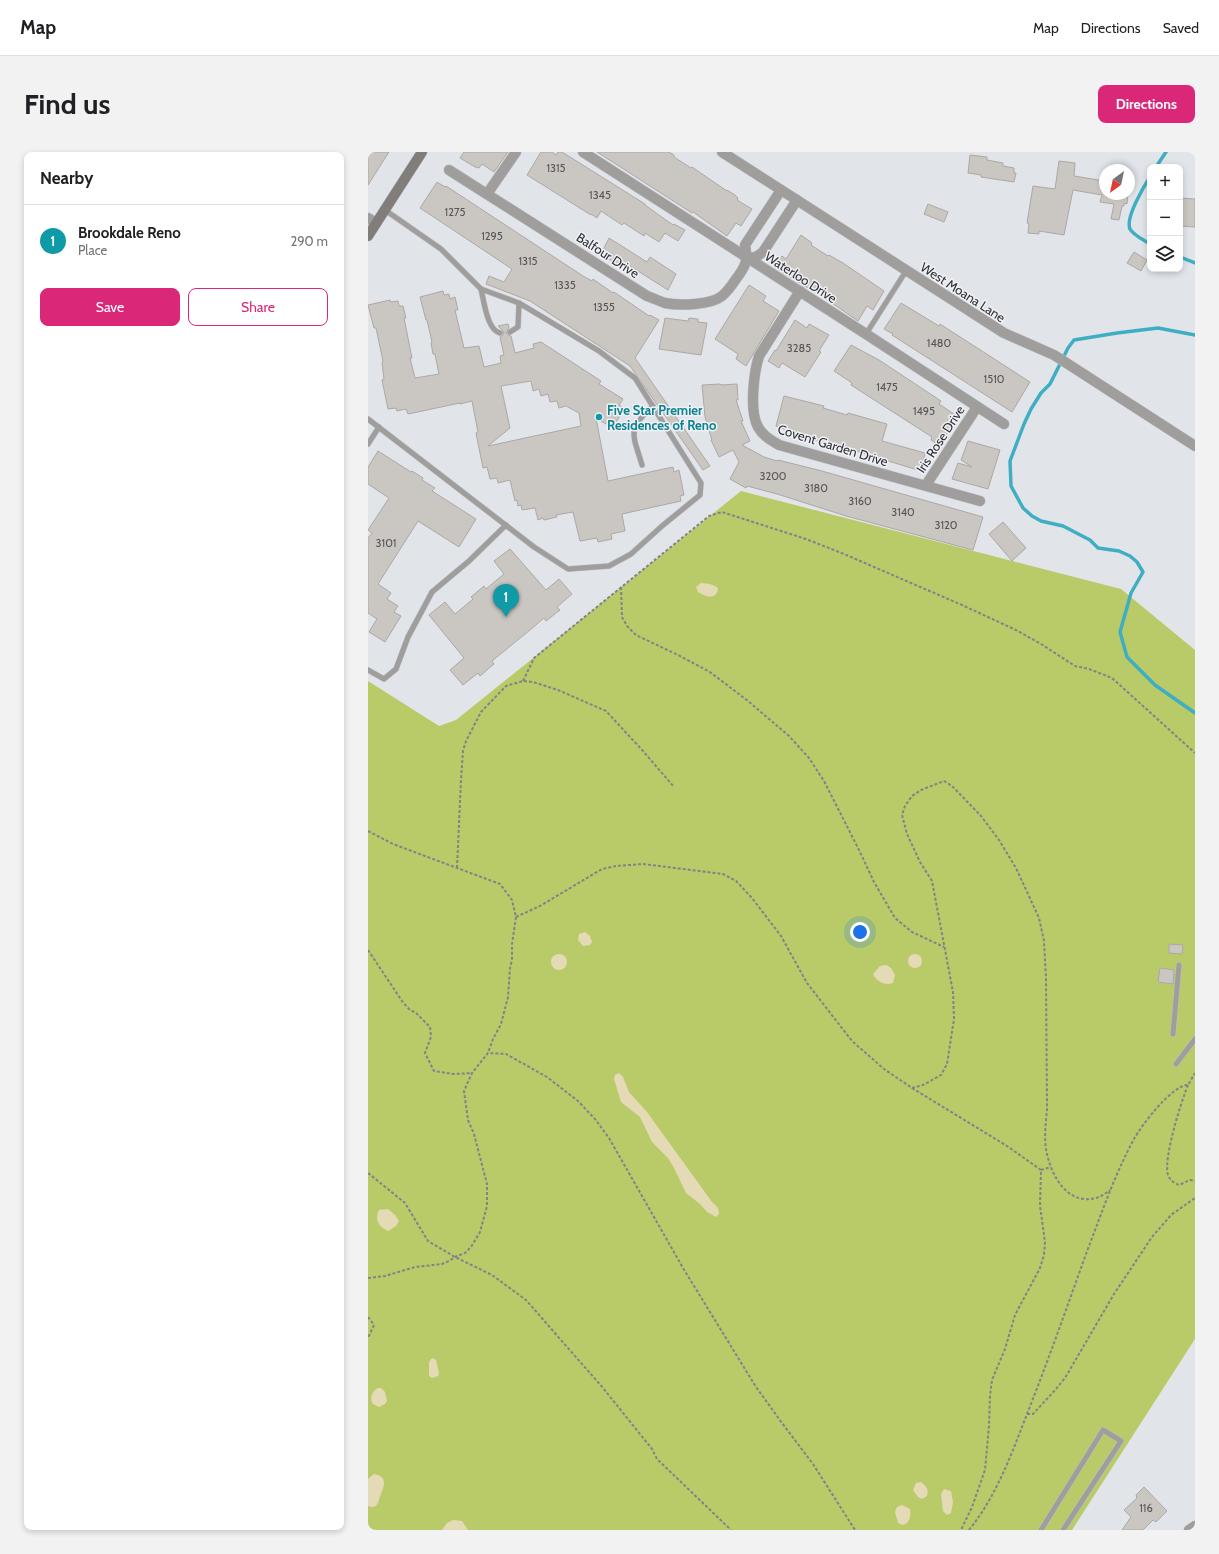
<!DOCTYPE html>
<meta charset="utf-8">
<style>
body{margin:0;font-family:Cabin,sans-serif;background:#f2f2f2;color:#202124}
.controls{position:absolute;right:12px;top:12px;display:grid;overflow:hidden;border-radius:8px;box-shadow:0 2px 6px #0003}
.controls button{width:36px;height:36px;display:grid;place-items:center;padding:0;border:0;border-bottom:1px solid #e0e0e0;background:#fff;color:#202124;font:20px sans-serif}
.compass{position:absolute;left:731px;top:12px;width:36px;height:36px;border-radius:50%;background:#fff;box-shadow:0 2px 6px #0003;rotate:213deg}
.you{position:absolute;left:492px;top:780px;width:14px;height:14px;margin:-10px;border:3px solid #fff;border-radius:50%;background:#1a73e8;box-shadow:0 0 0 6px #1a73e833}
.badge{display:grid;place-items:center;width:26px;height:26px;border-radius:50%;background:#db2777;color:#fff;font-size:13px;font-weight:700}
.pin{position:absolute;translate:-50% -33px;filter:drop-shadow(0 1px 2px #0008)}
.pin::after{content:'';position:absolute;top:21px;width:14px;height:12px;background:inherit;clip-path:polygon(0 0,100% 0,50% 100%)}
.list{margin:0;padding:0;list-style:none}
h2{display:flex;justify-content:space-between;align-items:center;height:52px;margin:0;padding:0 16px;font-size:17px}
h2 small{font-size:13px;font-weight:400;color:#757577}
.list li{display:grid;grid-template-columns:26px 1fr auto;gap:12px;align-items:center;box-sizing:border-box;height:72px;padding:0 16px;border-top:1px solid #e0e0e0}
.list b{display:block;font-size:15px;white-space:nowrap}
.list p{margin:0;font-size:13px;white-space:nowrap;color:#757577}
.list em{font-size:13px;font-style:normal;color:#757577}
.actions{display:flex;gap:8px;padding:12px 16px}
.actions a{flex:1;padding:9px 0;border:1px solid #db2777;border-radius:8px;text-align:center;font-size:14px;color:#db2777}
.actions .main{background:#db2777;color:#fff}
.icon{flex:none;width:22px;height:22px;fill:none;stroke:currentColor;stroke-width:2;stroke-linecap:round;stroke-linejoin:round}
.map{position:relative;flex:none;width:827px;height:1378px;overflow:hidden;border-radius:8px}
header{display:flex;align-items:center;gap:24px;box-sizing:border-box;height:56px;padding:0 20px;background:#fff;border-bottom:1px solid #e0e0e0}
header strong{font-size:19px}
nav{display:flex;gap:22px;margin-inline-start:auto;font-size:14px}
.intro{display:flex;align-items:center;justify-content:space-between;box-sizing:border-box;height:96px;padding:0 24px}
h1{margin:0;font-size:28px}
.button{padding:10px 18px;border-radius:8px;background:#db2777;color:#fff;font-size:14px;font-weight:700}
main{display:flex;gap:24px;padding:0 24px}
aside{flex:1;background:#fff;border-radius:8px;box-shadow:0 2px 6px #0003}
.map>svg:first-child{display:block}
</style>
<header>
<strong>Map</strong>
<nav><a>Map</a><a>Directions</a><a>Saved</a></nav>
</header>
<div class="intro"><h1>Find us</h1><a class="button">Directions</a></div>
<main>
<aside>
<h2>Nearby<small></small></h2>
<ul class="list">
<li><span class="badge" style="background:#0f9aa8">1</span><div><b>Brookdale Reno</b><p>Place</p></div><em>290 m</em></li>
</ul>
<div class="actions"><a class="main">Save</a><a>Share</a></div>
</aside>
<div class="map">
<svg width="827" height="1378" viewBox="0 0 827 1378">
<rect width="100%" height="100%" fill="#e1e4e9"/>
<polygon fill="#b9cb69" points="373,339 753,437 827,498 827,1187 704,1378 0,1378 0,529 71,574 88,568"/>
<g fill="#e4dab5">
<path d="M 333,431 L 342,432 L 349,435 L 350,438 C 347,448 338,445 330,440 L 328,435 Z"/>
<polygon points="217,780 222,784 224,790 222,793 215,794 210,788 211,782"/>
<circle cx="547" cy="809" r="7"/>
<circle cx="191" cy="810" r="8"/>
<path d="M 518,813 L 523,816 L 527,823 L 525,831 C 517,834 509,830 505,822 L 512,814 Z"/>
<path d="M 251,921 L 255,925 L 261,940 L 279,960 L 344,1050 C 349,1054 351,1056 351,1062 L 348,1065 L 339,1060 L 332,1052 L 318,1041 L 306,1016 L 300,1006 L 284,990 L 272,965 L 253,950 L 246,927 L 247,923 Z"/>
<path d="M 20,1057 L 27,1063 L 31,1069 L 28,1074 L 20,1079 C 11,1075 6,1068 11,1058 Z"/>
<polygon points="65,1206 68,1208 71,1221 70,1224 64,1226 61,1224 61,1210 63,1207"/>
<path d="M 10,1236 L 13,1236 L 17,1240 L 19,1249 L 17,1252 L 11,1255 L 5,1252 C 1,1246 4,1240 10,1236 Z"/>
<path d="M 6,1322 C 19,1324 17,1333 13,1342 C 11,1346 11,1350 8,1354 L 4,1355 L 0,1354 L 0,1327 Z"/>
<path d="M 553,1330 C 558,1334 561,1337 559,1344 L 554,1347 L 550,1345 L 545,1338 L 548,1331 Z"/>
<polygon points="576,1337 583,1339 585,1350 583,1361 579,1363 575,1359 573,1342"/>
<path d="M 534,1353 L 542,1357 C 543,1364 542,1371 535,1373 L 530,1371 L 527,1360 L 529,1355 Z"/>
<polygon points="85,1368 94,1369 100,1378 74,1378 79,1371"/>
</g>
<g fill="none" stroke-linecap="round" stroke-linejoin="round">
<g stroke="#40aec2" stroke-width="3.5">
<polyline points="788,15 798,0"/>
<path d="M 782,25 C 776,34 757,66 762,77 C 765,83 776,88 782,92"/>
<polyline points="812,105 827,111"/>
<polyline points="827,183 790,176 749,181 706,188 700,196 682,232 673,241 663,257 656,272 642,309 643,334 655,356 664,364 673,369 695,374 722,388 730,396 751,399 762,404 769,410 775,420 763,441 752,480 759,505 787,533 827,561"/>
</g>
</g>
<g fill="#cac6c2" stroke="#ada8a5" fill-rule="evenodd">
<polygon points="0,0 21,0 0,33"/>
<polygon points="96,0 140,0 126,20 114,12 111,16 107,15 92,6"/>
<polygon points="173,0 184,0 188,3 190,0 194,0 277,52 277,53 305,73 306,72 317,78 310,89 297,81 291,90 277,81 276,84 256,71 254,73 233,59 229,66 223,62 223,63 159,23"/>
<polygon points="229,0 301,0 306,3 306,5 323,16 324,15 359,39 359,38 367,43 370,46 369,48 384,57 373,74 368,71 359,84 325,60 324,61"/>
<polygon points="602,3 619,5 619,8 635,11 635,14 646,16 646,21 648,21 646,30 613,25 613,23 600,21"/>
<polygon points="691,9 707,11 706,24 737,29 737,42 760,42 759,52 756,51 756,54 754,54 751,68 743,67 746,52 732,50 734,43 705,38 696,83 671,79 671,82 660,81 661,72 659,71 665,34 687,37"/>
<polygon points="69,30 77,35 78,34 215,124 224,129 225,127 245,141 246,140 281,164 282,163 291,168 267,206 342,314 335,318 262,214 162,149 118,132 121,124 136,130 144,117 52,56"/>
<polygon points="812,46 827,47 827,75 812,74"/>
<polygon points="560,52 580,60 576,70 556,62"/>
<polygon points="433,83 444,91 443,93 460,104 461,103 475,111 516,139 505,158 499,154 490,169 461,149 406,115 414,104 418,107"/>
<polygon points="241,86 279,110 282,105 308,122 300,138 262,114 259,119 233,102"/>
<polygon points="766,100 779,108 773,119 759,111"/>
<polygon points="381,133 398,144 395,149 411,159 378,214 368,207 370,202 347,187"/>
<path d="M 75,139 L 76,143 L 81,142 L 82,147 L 87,145 L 90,158 L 87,158 L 96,196 L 111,194 L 116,215 L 133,211 L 132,204 L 136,203 L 132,185 L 135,183 L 136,180 L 130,174 L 140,172 L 141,176 L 138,181 L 140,183 L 143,184 L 147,201 L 166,196 L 165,192 L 173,190 L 233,229 L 231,232 L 255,247 L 251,253 L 257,257 L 248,270 L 242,266 L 238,272 L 228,266 L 240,329 L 305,315 L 306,320 L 311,318 L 316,343 L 312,344 L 313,349 L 254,362 L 257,379 L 243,382 L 244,387 L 230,390 L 229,386 L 212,389 L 205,360 L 188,363 L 189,365 L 176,368 L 175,366 L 170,368 L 167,356 L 154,358 L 153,353 L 150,354 L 149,348 L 147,349 L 142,328 L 130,331 L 129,326 L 122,327 L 119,315 L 115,316 L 108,281 L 110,280 L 104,249 L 92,252 L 92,251 L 40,262 L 38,257 L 29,259 L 28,256 L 20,257 L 14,228 L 16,227 L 14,210 L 15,209 L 8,176 L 6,176 L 0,153 L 22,148 L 23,150 L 30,149 L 31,154 L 35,154 L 38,166 L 36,166 L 44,206 L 42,206 L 47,226 L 71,222 L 67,202 L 65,202 L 63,191 L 64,190 L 59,168 L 58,168 L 52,145 ZM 163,229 L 165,239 L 171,237 L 173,244 L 180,242 L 182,250 L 189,249 L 191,256 L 198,254 L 211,261 L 213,274 L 120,294 L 142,276 L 133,234 Z"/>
<polygon points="533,151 571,174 572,172 662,230 644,260 524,183 525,182 516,177"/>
<polygon points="297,166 320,169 321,166 330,167 330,170 339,171 333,203 291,197"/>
<polygon points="427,168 439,176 441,172 461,183 451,199 453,200 437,225 414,211 411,216 400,209 407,198 408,199"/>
<polygon points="483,193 511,208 573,249 571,252 589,264 584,273 586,274 582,281 580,280 571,293 563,288 564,285 483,233 484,231 466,219"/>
<polygon points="352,232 353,233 369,232 370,248 368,248 375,269 373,269 382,289 374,293 396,305 409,309 410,308 454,319 615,365 605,398 478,364 409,342 379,334 378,336 362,327 371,310 365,298 351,305 343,288 344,288 337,265 334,233"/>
<polygon points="416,244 456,254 455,256 479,263 480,261 519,272 514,289 557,301 553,319 481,297 438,286 439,285 408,274"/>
<polygon points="600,289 632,298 620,337 584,327 590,311 604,315 593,308"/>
<polygon points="10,299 43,320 44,319 55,326 54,328 67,336 64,339 108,367 91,395 50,369 10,432 23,441 19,447 30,454 26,460 33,464 17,490 1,480 9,467 0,461 0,386 4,381 0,378 21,346 0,332 0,315"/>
<polygon points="635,370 658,396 644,409 621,382"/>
<polygon points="142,397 178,438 191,427 204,442 189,455 192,458 178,469 176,466 162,478 124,509 126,512 112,524 110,521 95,533 82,518 96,506 61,463 77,450 87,462 105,447 103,445 116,434 118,437 136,422 126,409"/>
<polygon points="801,792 815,793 814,802 801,801"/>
<polygon points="792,816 806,818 805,832 790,830"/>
<polygon points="776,1335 799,1359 788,1370 785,1368 775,1378 754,1378 763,1365 756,1358 769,1346 768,1343"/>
</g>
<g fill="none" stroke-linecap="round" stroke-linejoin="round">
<g stroke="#bdc0c4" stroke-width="6">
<g id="service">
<path d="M 113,137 C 116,149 119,178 132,181"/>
<polyline points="142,180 150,175 151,151"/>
<polyline points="498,182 538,119"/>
<polyline points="0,267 166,395 200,417 241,414 263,402 294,374 332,343 333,331 267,226 231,199 151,151 113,137 73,97 17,58"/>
<polyline points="0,292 11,275"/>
<path d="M 274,313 C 265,282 258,278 285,254"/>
<polyline points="0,518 16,527 28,517 40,485 64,440 101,409 138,373"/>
<polyline points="805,882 811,813"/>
<polyline points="808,912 827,887"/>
<polyline points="673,1378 735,1278 753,1289 695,1378"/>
</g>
</g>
<g stroke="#bdc0c4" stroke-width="11">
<g id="minor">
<polyline points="215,0 498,182 636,272"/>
<path d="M 81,18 L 279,144 C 285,146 291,149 297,151 C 311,154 343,153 354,144 C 360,139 364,133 368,127 C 378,114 380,109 377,93 L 413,38"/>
<polyline points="119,42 148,0"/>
<polyline points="0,66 8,71"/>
<polyline points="380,106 388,105 395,100 429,48"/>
<path d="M 432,139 L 391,204 C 386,220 381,259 390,275 C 395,284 403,288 411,293 L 612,349"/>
<polyline points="558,333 609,255"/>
<polyline points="821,1378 827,1374"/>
</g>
</g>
<g stroke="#bdc0c4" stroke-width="11">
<polyline id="tertiary" points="354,0 636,181 686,203 827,294"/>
</g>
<g stroke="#bdc0c4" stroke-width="11">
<polyline id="secondary" points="0,84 54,0"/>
</g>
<g stroke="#818386" stroke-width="2" stroke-dasharray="3 2" stroke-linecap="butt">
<polyline points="253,435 254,465 259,474 268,483 310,503 342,520 380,549 421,584 441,606 456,629 491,698 506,730 527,766 544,780 576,795"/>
<polyline points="155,529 166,506 341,364 354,360 438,387 476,402 594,453 648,478 673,492 707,514 721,517 744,526 827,601"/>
<polyline points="0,679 25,692 132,732 144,748 148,765 144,792 144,808 142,816 140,845 133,872 125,887 120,901"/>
<polyline points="89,716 93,628 95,599 98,589 113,560 138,534 155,529 165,530 190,538 238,559 275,599 306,635"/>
<path d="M 148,765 L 172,754 L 234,717 L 248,714 L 275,712 L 355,722 L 368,729 L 384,746 L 413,784 L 439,831 L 484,889 L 516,917 L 544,936 L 555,933 L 573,923 L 579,912 L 586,867 L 585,840 L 564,729 L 552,710 L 539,682 L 534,663 L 537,654 L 544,644 L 553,638 L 576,629 L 584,634 L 613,664 L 631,688 L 648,716 L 671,766 L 676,789 L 678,826 L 679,957 C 678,970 676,983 678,997 C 682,1021 698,1054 728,1046 C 733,1045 738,1041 742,1038"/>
<polyline points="0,798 34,849 41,857 48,861 62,875 63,885 57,901 66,919 86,922 104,921"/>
<path d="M 820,933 C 813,950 795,1007 800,1023 C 802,1028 806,1031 811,1033 L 822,1028 L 827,1029"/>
<polyline points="544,936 639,994 673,1018 672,1054 677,1090 676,1103 672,1116 647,1163 637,1197 624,1228 622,1244 621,1274 617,1318 604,1355 593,1378"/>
<polyline points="673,1018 683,1015"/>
<polyline points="0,1021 37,1051 60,1089 87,1105 124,1123 158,1148 235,1236 284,1297 289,1307 363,1378"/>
<polyline points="0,1126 17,1124 47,1115 74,1112 81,1109 87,1105 97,1101 103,1095 112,1080 119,1054 119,1032 106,982 100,968 96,939 104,921 120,901 138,902 179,925 210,949 227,967 241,986 315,1116 388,1235 417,1275 445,1312 487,1378"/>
<polyline points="0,1165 6,1173 0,1186"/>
<polyline points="659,1262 665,1262 688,1237 697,1226 746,1142 784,1085 803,1063 827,1046"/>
<path d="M 601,1378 C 628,1345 644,1301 659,1262 C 680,1209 699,1155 718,1102 C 733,1063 746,1024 766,987 C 773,974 804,933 820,933 L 827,921"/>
</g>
<use href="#service" stroke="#a09e9d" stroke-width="5"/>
<use href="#minor" stroke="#a09e9d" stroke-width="10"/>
<use href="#tertiary" stroke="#a09e9d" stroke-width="10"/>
<use href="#secondary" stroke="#807d7a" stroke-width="10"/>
</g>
<circle fill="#0f9aa8" stroke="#eff1f6" stroke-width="1.5" cx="231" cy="265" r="4"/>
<g text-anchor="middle" stroke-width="3" stroke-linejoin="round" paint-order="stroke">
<g font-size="11" fill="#565656">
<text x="188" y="20">1315</text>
<text x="232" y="47">1345</text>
<text x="87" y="64">1275</text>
<text x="124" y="88">1295</text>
<text x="160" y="113">1315</text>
<text x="197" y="137">1335</text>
<text x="236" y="159">1355</text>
<text x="571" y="195">1480</text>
<text x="431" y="200">3285</text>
<text x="626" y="231">1510</text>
<text x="519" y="239">1475</text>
<text x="556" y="263">1495</text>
<text x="405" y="328">3200</text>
<text x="448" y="340">3180</text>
<text x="492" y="353">3160</text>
<text x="535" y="364">3140</text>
<text x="578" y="377">3120</text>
<text x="18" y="395">3101</text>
<text x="778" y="1360">116</text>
</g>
<g font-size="13" fill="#2f3032" stroke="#eff1f6">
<text transform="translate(240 103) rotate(33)" y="5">Balfour Drive</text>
<text transform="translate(433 125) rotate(33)" y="5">Waterloo Drive</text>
<text transform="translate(595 140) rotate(33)" y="5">West Moana Lane</text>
<text transform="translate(572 287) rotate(-57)" y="5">Iris Rose Drive</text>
<text transform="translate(465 293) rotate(17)" y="5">Covent Garden Drive</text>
</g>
<g font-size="13" font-weight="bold" fill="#0d838f" stroke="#eff1f6" text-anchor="start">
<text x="239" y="263">Five Star Premier<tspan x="239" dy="15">Residences of Reno</tspan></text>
</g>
</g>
</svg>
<div class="controls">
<button>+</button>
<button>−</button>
<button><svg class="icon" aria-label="layers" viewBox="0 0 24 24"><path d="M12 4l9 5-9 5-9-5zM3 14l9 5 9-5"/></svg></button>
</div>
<svg class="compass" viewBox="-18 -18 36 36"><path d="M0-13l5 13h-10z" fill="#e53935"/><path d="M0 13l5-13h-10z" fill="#757577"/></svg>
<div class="you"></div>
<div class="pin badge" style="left:138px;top:465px;background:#0f9aa8">1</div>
</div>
</main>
